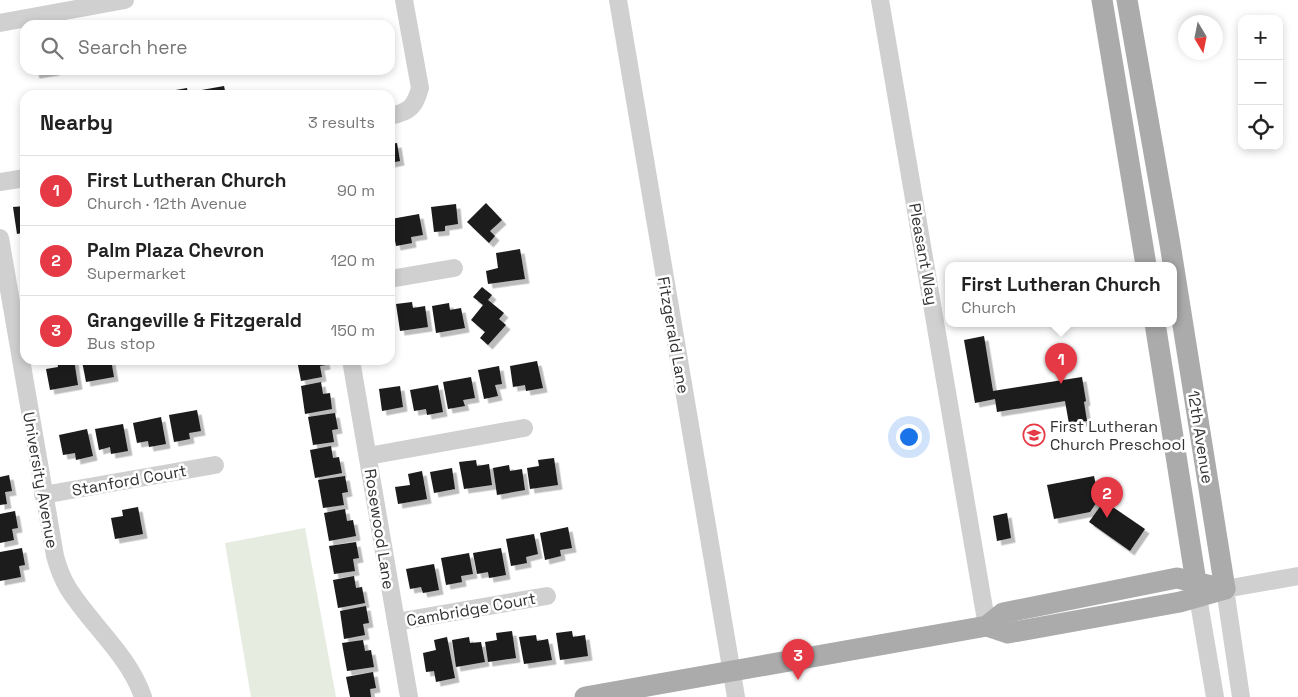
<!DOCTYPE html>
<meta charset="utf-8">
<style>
body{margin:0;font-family:"Space Grotesk",sans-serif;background:#f2f2f2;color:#222}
.controls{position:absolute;right:15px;top:15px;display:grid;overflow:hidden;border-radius:10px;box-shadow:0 2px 8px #0003}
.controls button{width:45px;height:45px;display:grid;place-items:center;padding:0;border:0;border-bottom:1px solid #e0e0e0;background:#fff;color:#222;font:25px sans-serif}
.compass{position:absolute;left:1178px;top:15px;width:45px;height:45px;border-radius:50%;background:#fff;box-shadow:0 2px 8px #0003;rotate:170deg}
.you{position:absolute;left:908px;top:436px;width:18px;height:18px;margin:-12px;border:4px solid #fff;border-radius:50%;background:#1a73e8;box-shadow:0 0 0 8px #1a73e833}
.badge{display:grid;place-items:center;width:32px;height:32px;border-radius:50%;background:#e63946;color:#fff;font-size:16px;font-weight:700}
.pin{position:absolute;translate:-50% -41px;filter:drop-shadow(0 1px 2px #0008)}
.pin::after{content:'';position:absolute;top:26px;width:18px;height:15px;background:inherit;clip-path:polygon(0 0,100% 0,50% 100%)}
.popup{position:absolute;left:945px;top:262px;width:232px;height:65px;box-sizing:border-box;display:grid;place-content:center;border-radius:10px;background:#fff;filter:drop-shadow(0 1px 4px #0005);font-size:16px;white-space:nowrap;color:#767676}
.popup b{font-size:19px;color:#222}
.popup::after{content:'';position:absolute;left:50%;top:100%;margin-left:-10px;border:10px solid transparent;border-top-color:#fff}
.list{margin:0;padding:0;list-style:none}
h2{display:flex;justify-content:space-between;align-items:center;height:65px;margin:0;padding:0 20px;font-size:21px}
h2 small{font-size:16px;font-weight:400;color:#767676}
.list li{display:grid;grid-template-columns:32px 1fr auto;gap:15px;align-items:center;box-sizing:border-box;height:70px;padding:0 20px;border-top:1px solid #e0e0e0}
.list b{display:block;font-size:19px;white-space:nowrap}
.list p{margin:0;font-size:16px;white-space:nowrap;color:#767676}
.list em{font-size:16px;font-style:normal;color:#767676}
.icon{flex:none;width:28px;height:28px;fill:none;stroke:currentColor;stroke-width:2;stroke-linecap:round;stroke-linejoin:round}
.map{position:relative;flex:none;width:1298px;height:697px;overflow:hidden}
.search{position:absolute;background:#fff;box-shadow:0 2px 8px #0003;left:20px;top:20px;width:375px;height:55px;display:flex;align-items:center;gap:12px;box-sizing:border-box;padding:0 18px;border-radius:15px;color:#767676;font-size:19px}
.panel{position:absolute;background:#fff;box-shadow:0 2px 8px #0003;left:20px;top:90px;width:375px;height:275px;border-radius:15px}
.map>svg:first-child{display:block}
</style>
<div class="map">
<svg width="1298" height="697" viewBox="0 0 1298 697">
<defs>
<filter id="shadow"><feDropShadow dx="4.5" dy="4.5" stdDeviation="0" flood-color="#0004"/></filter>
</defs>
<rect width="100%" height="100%" fill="#fff"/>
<polygon fill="#e6ecdf" points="305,528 336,697 251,697 225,543"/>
<g fill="#1a1a1a" filter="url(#shadow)">
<polygon points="34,70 55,70 55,71 35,74"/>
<polygon points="224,86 226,95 197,95 196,91"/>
<polygon points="187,88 188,95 159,95 159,93"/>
<polygon points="397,143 400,161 390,163 390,144"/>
<polygon points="486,203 502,220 490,231 495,236 489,243 467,222"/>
<polygon points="456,204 458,224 445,226 445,231 434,232 431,207"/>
<polygon points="25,206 25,247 24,247 22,233 17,234 13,207"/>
<polygon points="419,214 423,235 411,237 412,243 396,246 391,219"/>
<polygon points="520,249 525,279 488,284 486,271 498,268 496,253"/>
<polygon points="482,287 492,295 488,300 504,313 499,319 506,325 488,345 480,338 485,332 471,320 483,305 473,297"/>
<polygon points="412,302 413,308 425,306 428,327 400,331 396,304"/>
<polygon points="449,303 450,310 461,308 465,328 436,333 432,306"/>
<polygon points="984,336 993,391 1082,377 1086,401 1084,402 1087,421 1069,424 1065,401 997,412 995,399 975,403 964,340"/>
<polygon points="62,360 74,360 78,385 50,390 46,369 58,367 57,361"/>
<polygon points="86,360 111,360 114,377 86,382 82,361"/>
<polygon points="297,360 325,360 326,365 320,366 322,377 301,381"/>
<polygon points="537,361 543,388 526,391 525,385 513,387 510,366"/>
<polygon points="499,366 502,384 495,385 498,396 484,399 478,370"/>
<polygon points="471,377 475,398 463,400 465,406 448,409 443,382"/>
<polygon points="321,382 323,394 330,393 332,409 305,414 301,386"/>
<polygon points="438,385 443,412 427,415 426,409 414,411 410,390"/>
<polygon points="400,386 403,407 382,411 379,389"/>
<polygon points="197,410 201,431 189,433 190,439 174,442 169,415"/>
<polygon points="335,413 338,429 332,430 334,442 313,445 308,417"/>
<polygon points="161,417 166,444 149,447 148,441 137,443 133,423"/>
<polygon points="123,424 128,451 111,454 110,447 99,450 95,429"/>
<polygon points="87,429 93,456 76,460 75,453 63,455 59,435"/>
<polygon points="331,446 333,458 339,457 342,473 315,478 310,450"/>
<polygon points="554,458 558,485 530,489 527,468 539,466 538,460"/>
<polygon points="476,460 477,466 489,464 492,485 464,489 459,462"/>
<polygon points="509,465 510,471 522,469 525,490 497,495 493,468"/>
<polygon points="452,468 455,489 434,493 430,472"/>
<polygon points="422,471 427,499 398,504 395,487 410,485 408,474"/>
<polygon points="9,475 12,491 5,492 7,504 0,505 0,477"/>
<polygon points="345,476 348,492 342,493 344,505 323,508 318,480"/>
<polygon points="1094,476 1099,499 1090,512 1054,519 1047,485"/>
<polygon points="1104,501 1145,529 1130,551 1089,522"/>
<polygon points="138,507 143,534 115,539 111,518 123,516 122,510"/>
<polygon points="345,509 347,521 353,520 356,536 329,541 324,513"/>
<polygon points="15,511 18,528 12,529 14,540 0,543 0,514"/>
<polygon points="1007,513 1011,538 997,541 993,516"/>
<polygon points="568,527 572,548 560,550 561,556 545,560 540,533"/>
<polygon points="534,534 538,554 526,557 527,563 511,566 506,539"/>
<polygon points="356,542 359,558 353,559 355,571 334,574 329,546"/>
<polygon points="22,548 25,565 19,566 21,577 0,581 0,552"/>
<polygon points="501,548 506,575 489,578 488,572 477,574 473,553"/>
<polygon points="469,553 473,574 461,576 462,582 446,585 441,558"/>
<polygon points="434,564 439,590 423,593 421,587 410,589 406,569"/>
<polygon points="354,576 356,588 362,587 365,603 338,608 333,580"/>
<polygon points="366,606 369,623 363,624 365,635 344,639 340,611"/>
<polygon points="512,631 516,658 488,662 485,642 497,640 496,633"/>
<polygon points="572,631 573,637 585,635 588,656 560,660 556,633"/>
<polygon points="536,635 537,641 548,639 552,660 524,664 519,637"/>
<polygon points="447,637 455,678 436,682 434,671 426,672 423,653 436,650 434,640"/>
<polygon points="469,637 470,643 481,642 485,662 456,667 452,640"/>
<polygon points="363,640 365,651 371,650 374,667 347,671 342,643"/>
<polygon points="373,672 376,688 370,689 371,697 350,697 346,677"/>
</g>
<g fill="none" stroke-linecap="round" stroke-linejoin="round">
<g stroke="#d0d0d0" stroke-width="18">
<polyline points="618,0 736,697"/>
<polyline points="880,0 987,626"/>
<polyline points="0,23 125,0"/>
<path d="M 390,116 C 409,112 415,107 420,88 L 404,0"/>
<polyline points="0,182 25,178"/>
<path d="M 0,238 L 55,556 C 58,567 62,578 68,588 C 91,625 129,655 143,697"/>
<polyline points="390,279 454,268"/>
<polyline points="351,360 409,697"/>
<polyline points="368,456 524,428"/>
<polyline points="43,495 215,465"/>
<polyline points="1196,585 1215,697"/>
<polyline points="396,622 547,596"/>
<polyline points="1241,697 1225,589 1298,576"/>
</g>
<g stroke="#ababab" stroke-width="21">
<polyline points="1102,0 1146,265"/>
<polyline points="1127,0 1170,244 1225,589"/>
<polyline points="1155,323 1196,582"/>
<polyline points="987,626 1008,633 1180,602 1222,590"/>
<polyline points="585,697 987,626 1003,613 1177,578 1225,589"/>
</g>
</g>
<defs>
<g id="school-ring" transform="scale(1.125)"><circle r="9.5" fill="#fff" stroke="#e63946" stroke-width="1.5"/><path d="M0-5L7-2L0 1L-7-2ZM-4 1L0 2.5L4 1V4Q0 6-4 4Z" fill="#e63946"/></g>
</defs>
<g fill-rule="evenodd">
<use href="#school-ring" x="1034" y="435"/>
</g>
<g text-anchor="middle" stroke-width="5" stroke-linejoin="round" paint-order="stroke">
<g font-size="16" fill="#333" stroke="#fff">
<text transform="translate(924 254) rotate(80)" y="6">Pleasant Way</text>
<text transform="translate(674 335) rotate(80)" y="6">Fitzgerald Lane</text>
<text transform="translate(1201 437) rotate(81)" y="6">12th Avenue</text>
<text transform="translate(41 480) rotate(80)" y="6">University Avenue</text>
<text transform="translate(129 480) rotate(-10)" y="6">Stanford Court</text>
<text transform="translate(380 529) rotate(81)" y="6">Rosewood Lane</text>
<text transform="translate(471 609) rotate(-10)" y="6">Cambridge Court</text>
</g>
<g font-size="16" fill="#333" stroke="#fff" text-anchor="start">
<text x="1050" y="432">First Lutheran<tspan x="1050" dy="18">Church Preschool</tspan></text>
</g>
</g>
</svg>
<div class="controls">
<button>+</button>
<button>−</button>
<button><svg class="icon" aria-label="locate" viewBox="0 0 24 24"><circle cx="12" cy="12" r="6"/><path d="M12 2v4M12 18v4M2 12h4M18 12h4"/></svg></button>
</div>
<svg class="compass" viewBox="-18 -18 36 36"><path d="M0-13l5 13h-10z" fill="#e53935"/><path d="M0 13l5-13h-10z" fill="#767676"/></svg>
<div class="you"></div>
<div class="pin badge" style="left:1061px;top:384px">1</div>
<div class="popup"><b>First Lutheran Church</b>Church</div>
<div class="pin badge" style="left:1107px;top:518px">2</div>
<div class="pin badge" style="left:798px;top:680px">3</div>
<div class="search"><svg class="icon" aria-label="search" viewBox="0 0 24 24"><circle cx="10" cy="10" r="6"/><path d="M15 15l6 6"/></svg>Search here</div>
<section class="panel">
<h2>Nearby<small>3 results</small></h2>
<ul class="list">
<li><span class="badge">1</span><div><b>First Lutheran Church</b><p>Church · 12th Avenue</p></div><em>90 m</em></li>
<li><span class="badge">2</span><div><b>Palm Plaza Chevron</b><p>Supermarket</p></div><em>120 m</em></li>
<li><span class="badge">3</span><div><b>Grangeville &amp; Fitzgerald</b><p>Bus stop</p></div><em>150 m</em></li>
</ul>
</section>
</div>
